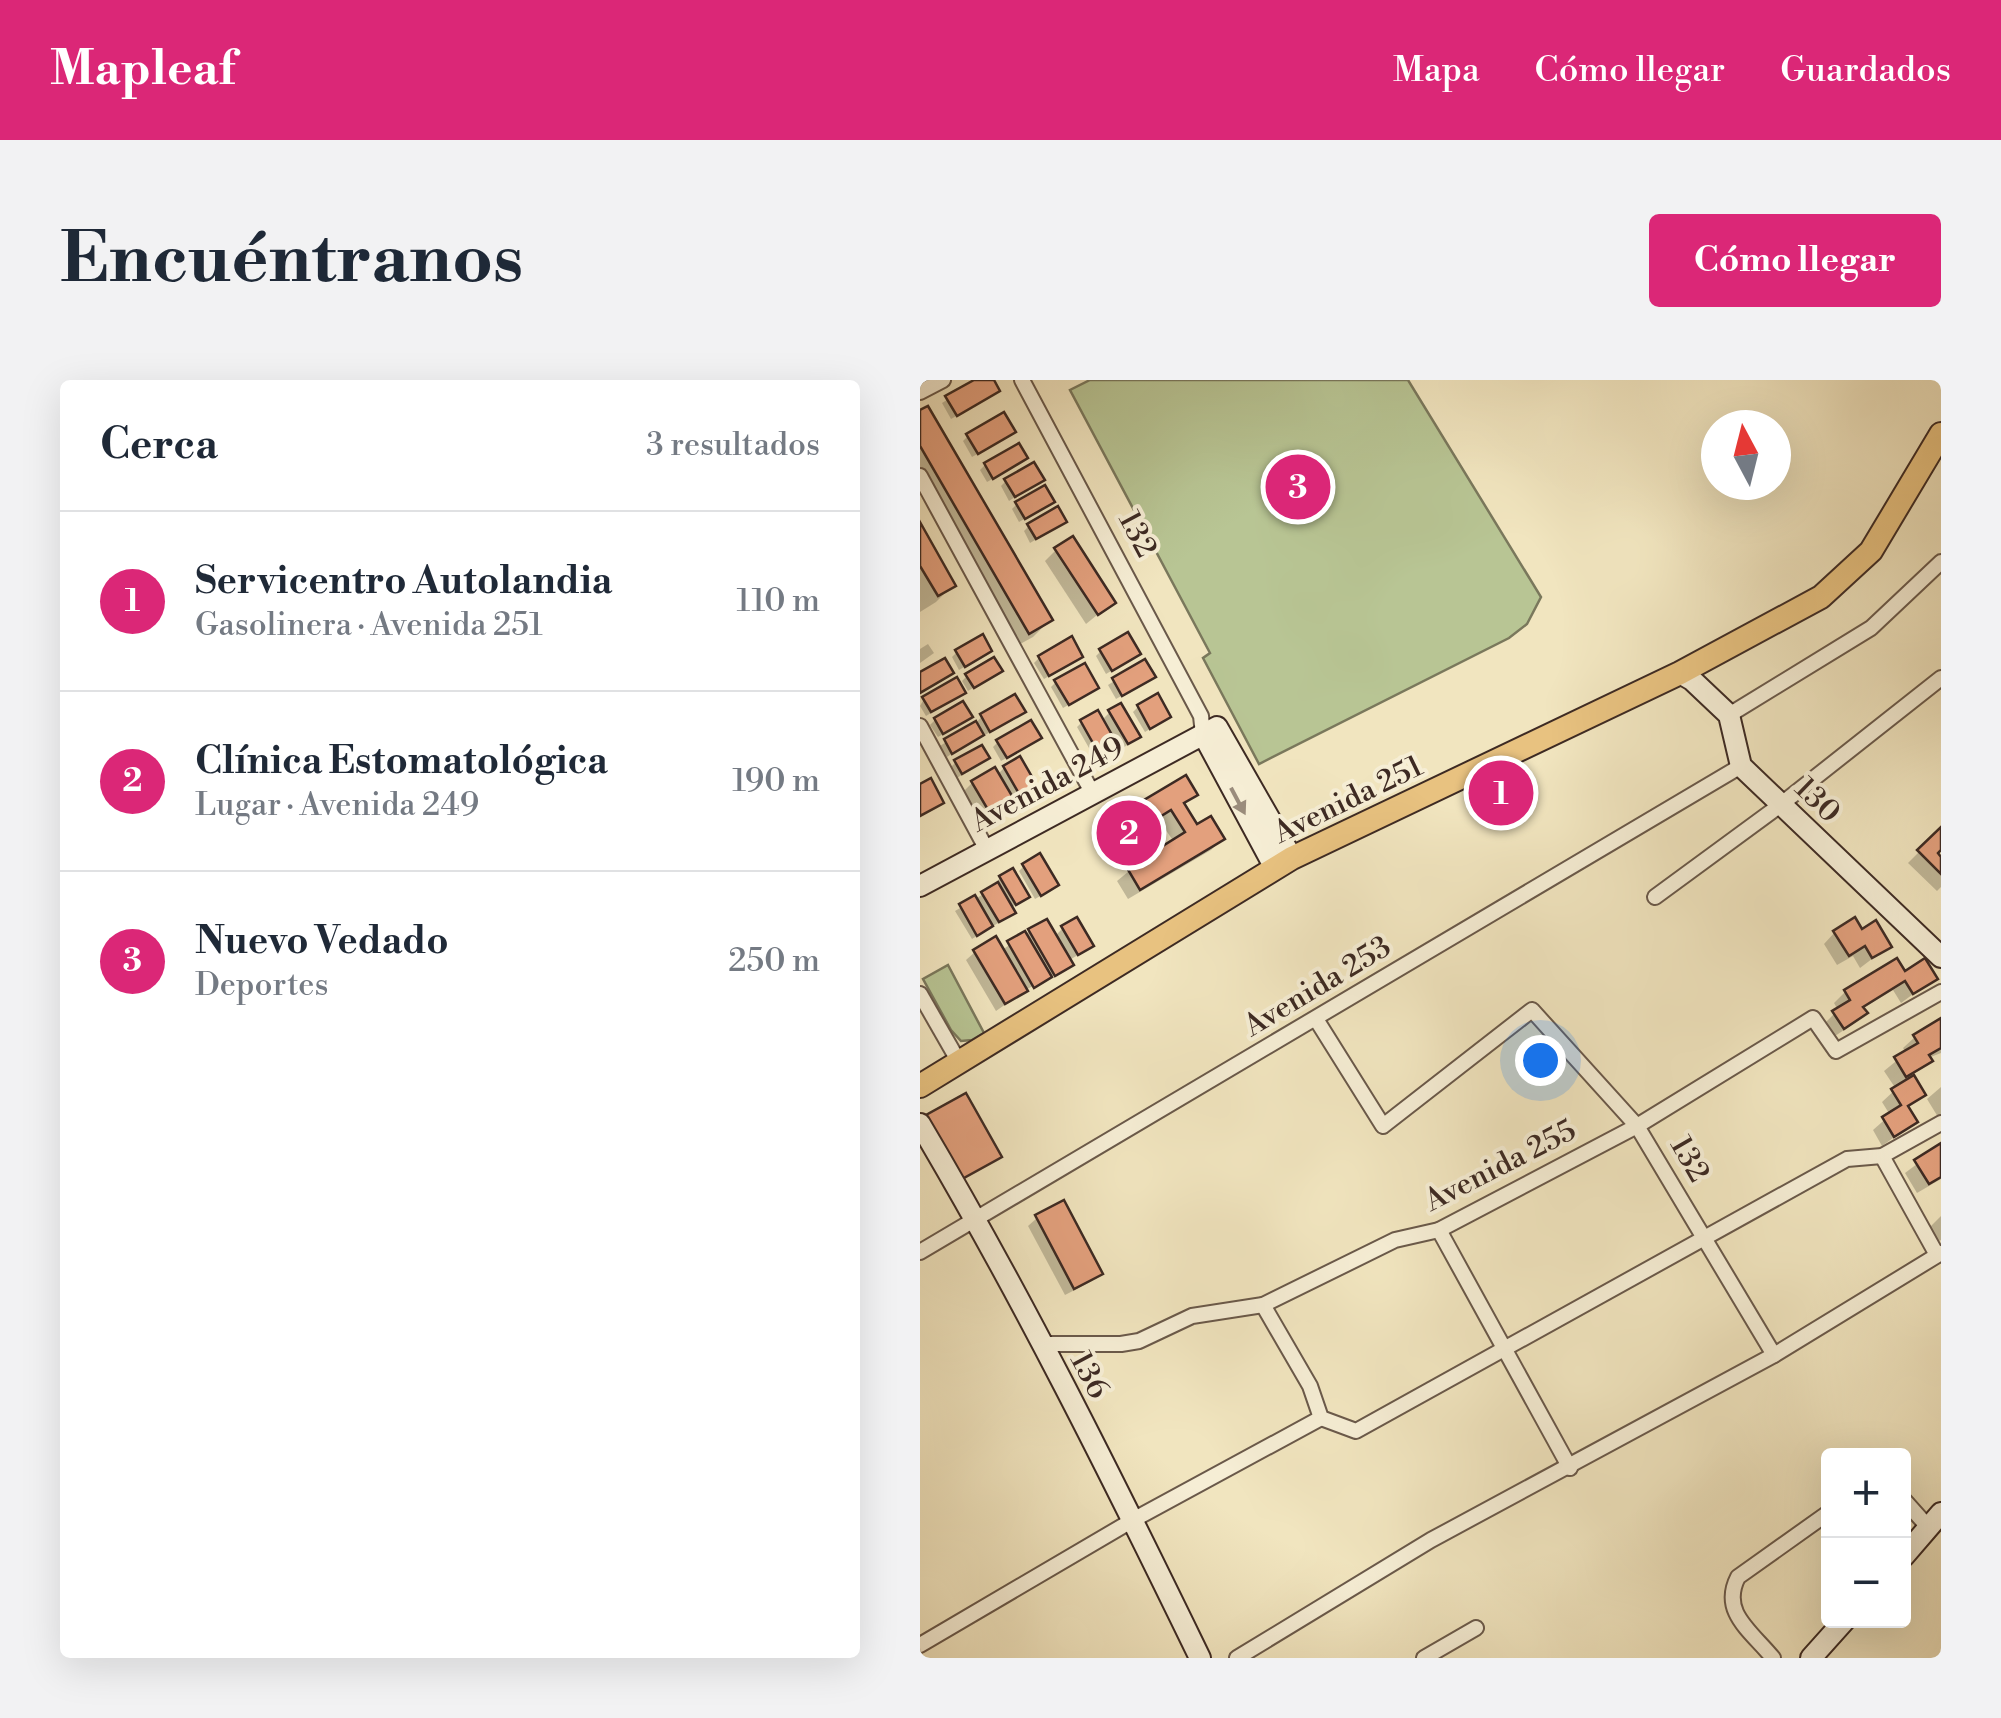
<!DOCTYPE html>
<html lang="es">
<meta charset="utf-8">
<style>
body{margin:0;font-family:"Libre Bodoni",serif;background:#f2f2f3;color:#1f2937}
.controls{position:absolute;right:30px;bottom:30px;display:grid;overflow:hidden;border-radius:10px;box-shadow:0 10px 40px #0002}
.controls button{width:90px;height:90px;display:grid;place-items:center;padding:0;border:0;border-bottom:2px solid #e0e1e3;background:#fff;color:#1f2937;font:50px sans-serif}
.compass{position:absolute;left:781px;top:30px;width:90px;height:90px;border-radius:50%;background:#fff;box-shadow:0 10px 40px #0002;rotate:353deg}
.you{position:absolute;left:620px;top:680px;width:35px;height:35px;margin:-25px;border:8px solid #fff;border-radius:50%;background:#1a73e8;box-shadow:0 0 0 15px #1a73e833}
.badge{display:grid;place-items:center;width:65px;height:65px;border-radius:50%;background:#db2777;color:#fff;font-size:32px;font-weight:700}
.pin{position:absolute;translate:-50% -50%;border:5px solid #fff;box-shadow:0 2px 10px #0006}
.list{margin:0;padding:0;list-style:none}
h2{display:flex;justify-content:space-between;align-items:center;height:130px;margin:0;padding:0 40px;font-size:42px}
h2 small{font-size:32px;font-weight:400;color:#747a83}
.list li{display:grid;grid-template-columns:65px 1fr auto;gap:30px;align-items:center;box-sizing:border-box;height:180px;padding:0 40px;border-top:2px solid #e0e1e3}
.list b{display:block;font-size:38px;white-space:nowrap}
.list p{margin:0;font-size:32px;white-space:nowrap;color:#747a83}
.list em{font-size:32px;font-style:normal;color:#747a83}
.map{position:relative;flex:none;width:1021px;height:1278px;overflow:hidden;border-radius:10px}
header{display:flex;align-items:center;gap:60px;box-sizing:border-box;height:140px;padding:0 50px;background:#db2777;color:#fff}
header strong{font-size:48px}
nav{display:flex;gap:55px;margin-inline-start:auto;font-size:35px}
.intro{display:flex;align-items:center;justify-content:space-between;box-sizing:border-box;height:240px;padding:0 60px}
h1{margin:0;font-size:70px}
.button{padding:25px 45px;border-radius:10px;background:#db2777;color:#fff;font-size:35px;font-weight:700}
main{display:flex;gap:60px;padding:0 60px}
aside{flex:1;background:#fff;border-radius:10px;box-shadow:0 10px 40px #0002}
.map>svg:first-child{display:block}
</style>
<header>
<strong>Mapleaf</strong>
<nav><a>Mapa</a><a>Cómo llegar</a><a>Guardados</a></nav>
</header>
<div class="intro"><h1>Encuéntranos</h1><a class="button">Cómo llegar</a></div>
<main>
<aside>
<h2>Cerca<small>3 resultados</small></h2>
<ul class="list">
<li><span class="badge">1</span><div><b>Servicentro Autolandia</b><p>Gasolinera · Avenida 251</p></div><em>110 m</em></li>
<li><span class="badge">2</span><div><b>Clínica Estomatológica</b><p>Lugar · Avenida 249</p></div><em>190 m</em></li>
<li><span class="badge">3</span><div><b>Nuevo Vedado</b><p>Deportes</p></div><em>250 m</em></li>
</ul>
</aside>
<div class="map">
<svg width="1021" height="1278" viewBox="0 0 1021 1278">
<rect width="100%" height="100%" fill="#f1e5bf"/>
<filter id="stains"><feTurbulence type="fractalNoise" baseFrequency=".002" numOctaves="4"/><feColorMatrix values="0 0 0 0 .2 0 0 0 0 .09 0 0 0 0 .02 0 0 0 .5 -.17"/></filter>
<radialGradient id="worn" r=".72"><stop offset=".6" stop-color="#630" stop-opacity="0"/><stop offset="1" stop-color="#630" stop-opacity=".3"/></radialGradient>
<g fill="#b8c594" stroke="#7a785c" stroke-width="2.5">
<polygon points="170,0 488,0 621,217 607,244 589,258 339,384 283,278 290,273 150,10"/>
<polygon points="28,585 64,653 52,660 41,661 31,650 3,599"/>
</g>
<g fill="#0003" fill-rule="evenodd">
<polygon points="59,0 71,0 72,16 31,39 22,23"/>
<polygon points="0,33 130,240 113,257 91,269 0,111"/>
<polygon points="48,56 88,57 52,77 43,61"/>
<polygon points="100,83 67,102 60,90 65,85"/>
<polygon points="121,100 89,121 81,106 86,101"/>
<polygon points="97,124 127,126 99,142 92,129"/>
<polygon points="109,146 139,146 110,163 104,151"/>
<polygon points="0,147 33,205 16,222 0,232"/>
<polygon points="136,170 193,222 166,244 125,181"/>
<polygon points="8,264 14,273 0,283 0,269"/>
<polygon points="181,271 213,278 186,294 176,276"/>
<polygon points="37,272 64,275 39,290 32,277"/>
<polygon points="119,278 155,281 124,299 114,283"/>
<polygon points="224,282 228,301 196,319 188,305"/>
<polygon points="80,291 48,311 42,301 47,296"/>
<polygon points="136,302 171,312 143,328 131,307"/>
<polygon points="37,317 6,336 0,326 4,319"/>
<polygon points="218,327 243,341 225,352 213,332"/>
<polygon points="190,332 218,357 203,368 197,358 173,375 157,347 162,342 181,341"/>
<polygon points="62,336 97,337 65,355 63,352 27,377 20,366 57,342"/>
<polygon points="15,340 44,342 18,357 10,345"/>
<polygon points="78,362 114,363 81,381 73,367"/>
<polygon points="67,378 37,398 31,387 36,382"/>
<polygon points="84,388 119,414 99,427 97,424 65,447 44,411 52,403 77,395"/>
<path d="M 275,414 L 263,426 L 276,448 L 302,459 L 291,470 L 208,519 L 197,501 L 214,487 L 199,463 L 182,474 L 172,458 L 184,447 ZM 239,440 L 254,462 L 240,471 L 225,448 Z"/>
<polygon points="1021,450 1021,466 1014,473 1021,480 1021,507 1017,511 988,483"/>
<polygon points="104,486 131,510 115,519 99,491"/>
<polygon points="80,498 102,521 90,528 88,537 52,559 35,531 77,506 76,503"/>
<polygon points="143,548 166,570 148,581 146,590 107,609 76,631 46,580 55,572 82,570 110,551 134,557"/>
<polygon points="915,552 941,552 969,566 940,588 933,576 917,585 904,564"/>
<polygon points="984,594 1015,598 981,623 973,610 942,629 944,633 933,644 912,658 903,645 918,630 914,623 925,612"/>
<polygon points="1021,641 1021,673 1008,678 1010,681 991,696 1003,715 987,729 995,742 962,766 953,750 970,735 962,722 976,709 964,691 986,673 983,668 995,657"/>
<polygon points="1021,707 1021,735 1018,737 1007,719"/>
<polygon points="1021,766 1021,799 997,813 985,793"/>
<polygon points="1021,836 1021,860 1019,861 1010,847"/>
<polygon points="117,838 180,893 172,901 145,915 108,846"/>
</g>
<g fill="#e3a07d" stroke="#3d2a23" stroke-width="2.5" fill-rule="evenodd">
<polygon points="54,0 74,0 80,11 37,36 25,16"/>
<polygon points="8,26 133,240 109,254 0,66 0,30"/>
<polygon points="84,32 96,52 58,74 46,54"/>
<polygon points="99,63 108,78 73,99 64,83"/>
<polygon points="114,82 125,100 95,117 84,99"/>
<polygon points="125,105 135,122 105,139 95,122"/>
<polygon points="138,126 147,142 116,159 107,144"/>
<polygon points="0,142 36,206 18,216 0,186"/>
<polygon points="153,156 196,223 178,235 134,168"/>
<polygon points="208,252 221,274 192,291 179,269"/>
<polygon points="63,254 72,271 45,287 35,270"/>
<polygon points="152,256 163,277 129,296 118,276"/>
<polygon points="74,277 83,291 54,308 45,294"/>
<polygon points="25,278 34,293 0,313 0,292"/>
<polygon points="225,279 236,297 202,316 192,298"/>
<polygon points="165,283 179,308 149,325 134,300"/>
<polygon points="37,297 46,313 11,332 2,317"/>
<polygon points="238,313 251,337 230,349 217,325"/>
<polygon points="95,314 106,332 70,352 60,334"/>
<polygon points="43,321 53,337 23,354 14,338"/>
<polygon points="201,323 221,357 208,364 188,330"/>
<polygon points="178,330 196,362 178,372 160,340"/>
<polygon points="111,340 122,358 87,378 76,360"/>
<polygon points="56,341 64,355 32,374 24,359"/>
<polygon points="62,365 70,378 42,394 34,380"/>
<polygon points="100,376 122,414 105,424 83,386"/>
<polygon points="75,387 98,426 74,440 51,401"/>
<path d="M 266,395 L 278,415 L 264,423 L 277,444 L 291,436 L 305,459 L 220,510 L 207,488 L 225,477 L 211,454 L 194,464 L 182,445 ZM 251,430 L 265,452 L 241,467 L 227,445 Z"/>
<polygon points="11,398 24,423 0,436 0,404"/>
<polygon points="1021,447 1021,470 1018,473 1021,477 1021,494 997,470"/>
<polygon points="120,473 139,505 121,516 102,484"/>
<polygon points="93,488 110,517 96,525 79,496"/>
<polygon points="78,502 96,533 79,542 61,512"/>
<polygon points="55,515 73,546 57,556 39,524"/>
<polygon points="157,537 174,566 158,575 141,546"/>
<polygon points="935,537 942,549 956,540 972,567 952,578 945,566 929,576 913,551"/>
<polygon points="127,539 154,585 135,596 108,549"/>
<polygon points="105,551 132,597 114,608 87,561"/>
<polygon points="76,556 108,611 85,624 53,570"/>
<polygon points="977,578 985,591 1005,578 1018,599 993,614 985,601 943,627 948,633 924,649 912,631 930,620 924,610"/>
<polygon points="1021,638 1021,668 1009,675 1013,681 986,697 974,677 998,663 993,655"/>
<polygon points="994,695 1006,715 988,726 998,742 974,757 962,737 981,725 971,709"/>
<polygon points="46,713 82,777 42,799 6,735"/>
<polygon points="1021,763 1021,797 1009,804 994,780"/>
<polygon points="144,820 183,894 154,909 115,835"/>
</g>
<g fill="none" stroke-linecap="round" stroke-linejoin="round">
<g stroke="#6a594a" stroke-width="18">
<g id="street">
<polyline points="102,0 281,336 283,354"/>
<polyline points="0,12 23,0"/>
<polyline points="0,96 173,414"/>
<polyline points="809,335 951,248 1021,182"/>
<polyline points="0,346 67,470"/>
<polyline points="735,517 859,426 1021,298"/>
<polyline points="0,614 39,682"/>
<polyline points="396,639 463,746 612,630 717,746 854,975"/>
<polyline points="962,776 1017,875"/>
<polyline points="519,850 650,1088"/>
<polyline points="0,872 821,386"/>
<polyline points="343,925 390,1006 401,1038 436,1051 927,779 962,776 1021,743"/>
<polyline points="120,964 201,964 219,961 272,936 343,925 475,860 519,850 717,746 893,638 916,671 1021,612"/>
<polyline points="984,1120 1009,1148"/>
<polyline points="0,1265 213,1140 401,1038"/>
<polyline points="317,1278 511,1160 854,975 1021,873"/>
<polyline points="504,1278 556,1248"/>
<path d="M 853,1278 C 831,1251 800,1232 818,1197 L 908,1133"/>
</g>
</g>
<g stroke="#3d2a23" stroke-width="24">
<g id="secondary">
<polyline points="760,293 772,300 809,335 821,386 1021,577"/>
<polyline points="283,354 355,488"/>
<polyline points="0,506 297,347 372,478"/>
<path d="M 0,744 C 102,916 192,1097 280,1278"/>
<polyline points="984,1176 1021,1133"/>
<polyline points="891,1278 925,1240"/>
</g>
</g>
<g stroke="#3d2a23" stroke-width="26">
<polyline id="primary" points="0,706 372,478 760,293 901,217 951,171 1021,54"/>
</g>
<use href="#street" stroke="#f6eed5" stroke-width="14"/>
<use href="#secondary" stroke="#f6eed5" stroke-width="20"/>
<use href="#primary" stroke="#e8c280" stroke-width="22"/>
</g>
<defs><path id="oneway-solid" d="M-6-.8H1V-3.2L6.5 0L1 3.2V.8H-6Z" transform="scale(2.5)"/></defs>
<use fill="#9a8c7c" href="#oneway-solid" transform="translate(318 421) rotate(62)"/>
<g text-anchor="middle" stroke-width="8" stroke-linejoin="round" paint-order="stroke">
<g font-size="30" fill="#3d2a23" stroke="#f6eed5">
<text transform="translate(218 154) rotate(62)" y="10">132</text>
<text transform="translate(127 404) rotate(-28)" y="10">Avenida 249</text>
<text transform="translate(428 419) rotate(-26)" y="10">Avenida 251</text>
<text transform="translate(898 420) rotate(44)" y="10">130</text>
<text transform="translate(397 606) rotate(-31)" y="10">Avenida 253</text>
<text transform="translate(770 779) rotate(60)" y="10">132</text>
<text transform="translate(580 785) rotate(-27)" y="10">Avenida 255</text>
<text transform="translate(170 995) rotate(62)" y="10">136</text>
</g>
</g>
<rect width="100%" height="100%" filter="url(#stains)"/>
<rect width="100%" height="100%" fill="url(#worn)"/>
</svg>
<div class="controls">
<button>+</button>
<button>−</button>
</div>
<svg class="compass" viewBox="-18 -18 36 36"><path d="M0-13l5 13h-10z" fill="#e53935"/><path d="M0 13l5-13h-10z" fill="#747a83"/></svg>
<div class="you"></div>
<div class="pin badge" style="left:581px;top:413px">1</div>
<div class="pin badge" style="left:209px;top:453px">2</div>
<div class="pin badge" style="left:378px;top:107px">3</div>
</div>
</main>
